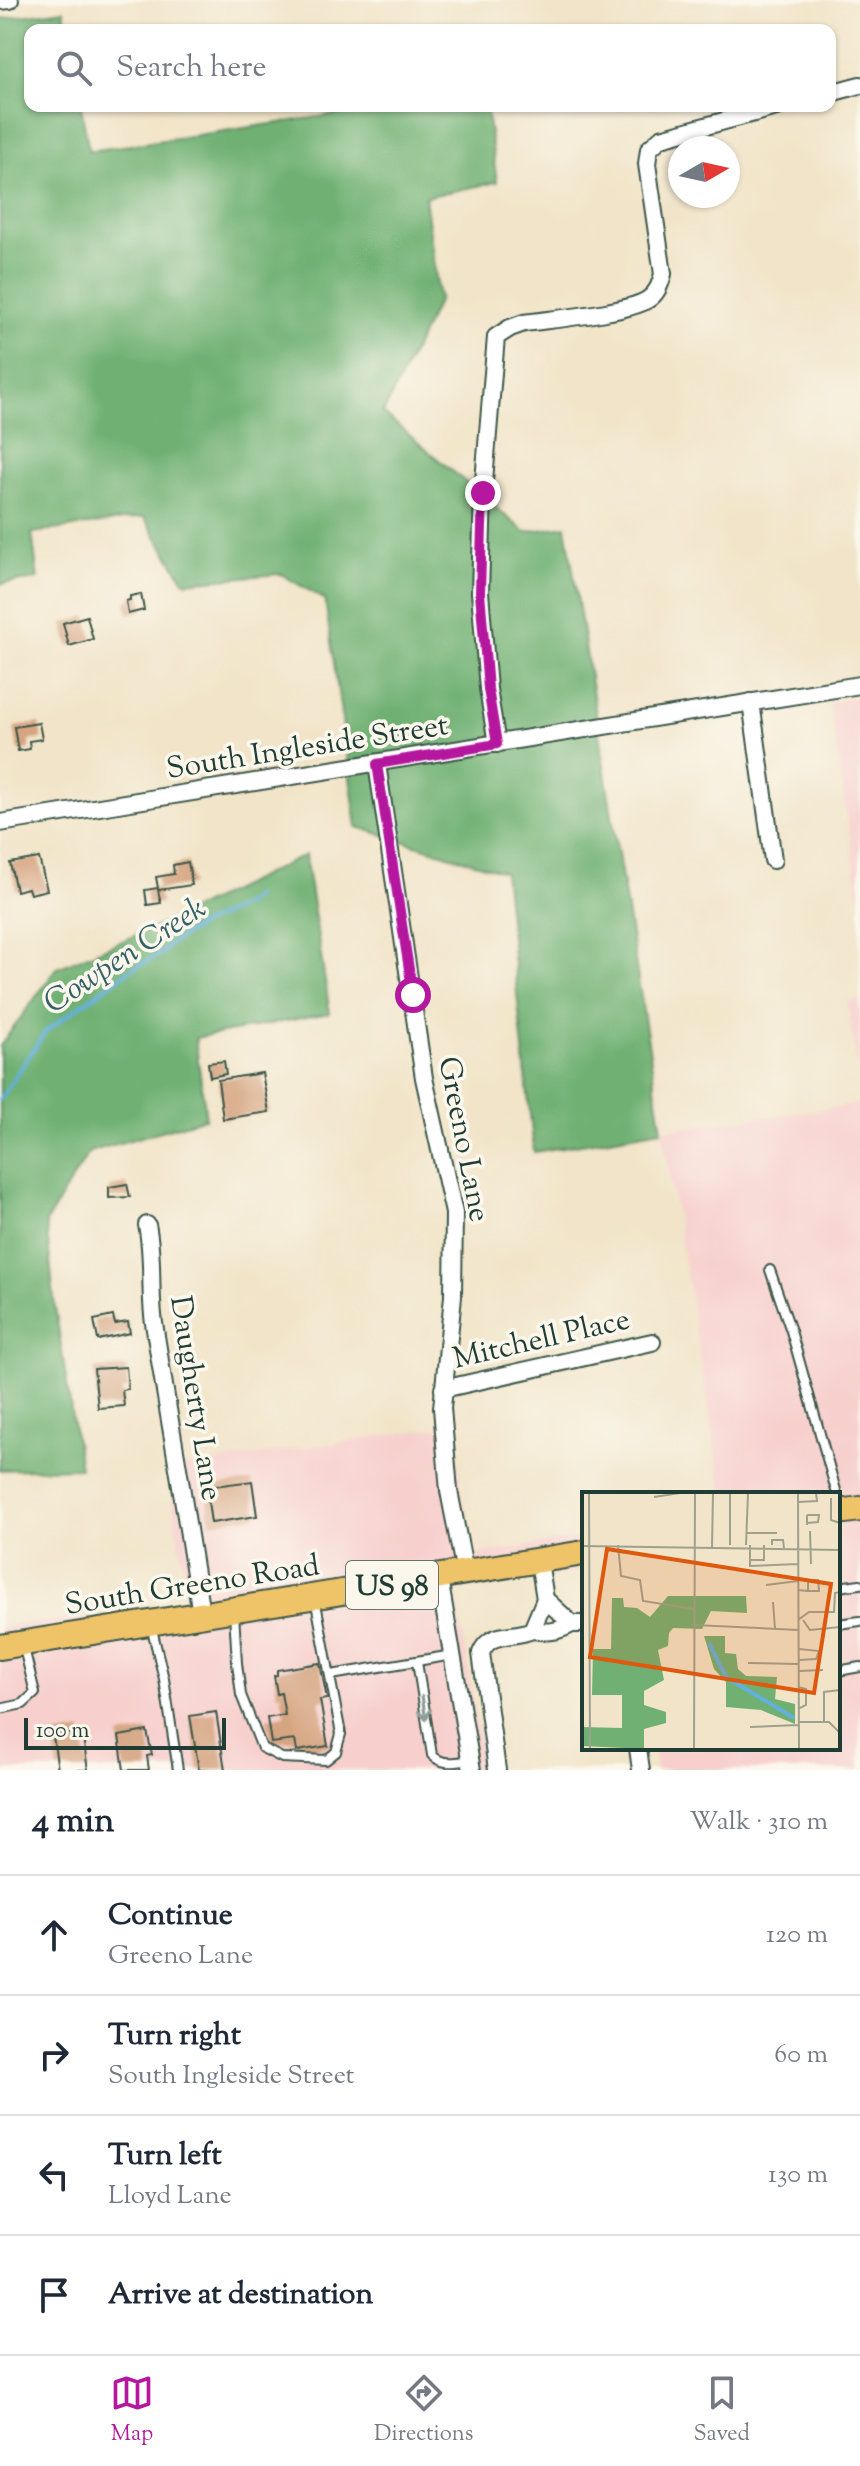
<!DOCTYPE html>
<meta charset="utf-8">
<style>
body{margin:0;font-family:"Sorts Mill Goudy",serif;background:#f2f2f3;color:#1f2937}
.compass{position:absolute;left:668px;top:136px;width:72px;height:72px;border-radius:50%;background:#fff;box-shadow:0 2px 6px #0004;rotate:81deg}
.scale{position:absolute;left:24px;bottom:20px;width:202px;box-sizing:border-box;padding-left:8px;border:4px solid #1f3d34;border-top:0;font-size:22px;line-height:28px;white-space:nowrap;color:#1f3d34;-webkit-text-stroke:6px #fbf7ec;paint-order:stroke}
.stop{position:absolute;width:24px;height:24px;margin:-18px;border:6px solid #b5179e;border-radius:50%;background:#fff}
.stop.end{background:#b5179e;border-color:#fff;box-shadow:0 2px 8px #0008}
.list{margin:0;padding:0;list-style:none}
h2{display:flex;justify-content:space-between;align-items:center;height:104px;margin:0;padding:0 32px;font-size:34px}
h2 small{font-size:26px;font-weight:400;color:#747a83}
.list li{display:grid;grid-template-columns:52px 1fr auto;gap:24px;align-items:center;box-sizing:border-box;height:120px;padding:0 32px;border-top:2px solid #e0e1e3}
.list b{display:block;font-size:30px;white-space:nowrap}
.list p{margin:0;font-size:26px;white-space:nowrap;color:#747a83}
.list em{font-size:26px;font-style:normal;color:#747a83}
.icon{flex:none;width:44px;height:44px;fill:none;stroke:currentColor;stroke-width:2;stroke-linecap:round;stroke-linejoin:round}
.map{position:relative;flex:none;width:860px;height:1770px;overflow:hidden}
.search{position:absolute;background:#fff;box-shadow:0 2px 6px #0004;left:24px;right:24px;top:24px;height:88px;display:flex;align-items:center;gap:20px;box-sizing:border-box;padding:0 28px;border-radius:16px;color:#747a83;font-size:30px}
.sheet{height:584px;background:#fff}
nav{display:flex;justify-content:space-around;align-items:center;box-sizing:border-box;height:112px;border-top:2px solid #e0e1e3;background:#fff;font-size:22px;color:#747a83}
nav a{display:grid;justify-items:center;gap:4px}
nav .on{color:#b5179e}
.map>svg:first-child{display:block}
</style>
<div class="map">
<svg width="860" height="1770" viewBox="0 0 860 1770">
<rect width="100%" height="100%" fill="#fbf7ec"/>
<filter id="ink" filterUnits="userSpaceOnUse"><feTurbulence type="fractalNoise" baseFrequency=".0125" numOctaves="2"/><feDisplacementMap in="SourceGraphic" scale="16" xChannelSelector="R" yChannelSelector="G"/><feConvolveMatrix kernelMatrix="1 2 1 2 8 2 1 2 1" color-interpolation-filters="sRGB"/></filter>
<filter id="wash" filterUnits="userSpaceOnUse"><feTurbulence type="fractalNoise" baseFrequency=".006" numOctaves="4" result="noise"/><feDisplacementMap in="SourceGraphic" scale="32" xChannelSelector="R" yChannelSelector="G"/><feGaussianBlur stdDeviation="1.8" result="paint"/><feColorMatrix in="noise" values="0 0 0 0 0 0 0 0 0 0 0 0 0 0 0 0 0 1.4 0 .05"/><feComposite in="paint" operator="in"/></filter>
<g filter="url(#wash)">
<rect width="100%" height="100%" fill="#f1e4c8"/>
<g fill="#f7d0ce">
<polygon points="860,697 860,904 829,702"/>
<polygon points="860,999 860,1080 847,1002"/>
<polygon points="860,1104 860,1770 656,1770 653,1748 838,1748 838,1494 723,1494 662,1130"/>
<polygon points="453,1425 471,1555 584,1537 584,1571 456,1591 484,1770 0,1770 0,1626 189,1607 167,1469"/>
</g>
<g fill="#70b173" stroke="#487754" stroke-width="2">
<polygon points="64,10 67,30 30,30 30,106 81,106 89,151 393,106 486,106 497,182 425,197 439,299 383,413 525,532 566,526 662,1130 534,1152 504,872 357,827 325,600 281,574 185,582 144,517 32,533 38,579 0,584 0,19"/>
<polygon points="305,855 330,1013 195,1038 206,1118 89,1152 46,1222 55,1307 80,1468 0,1470 0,1046 57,968 163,924"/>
</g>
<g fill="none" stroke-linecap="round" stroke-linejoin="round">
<polyline stroke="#64b0dd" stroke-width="4" points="0,1099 46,1031 130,970 164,952 170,944 203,924 245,905 255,896"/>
</g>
<g id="blocks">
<g fill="#d5a481">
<polygon points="141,594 144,610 128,614 126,601 130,600 130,596"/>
<polygon points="87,616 93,639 69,646 63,623"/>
<polygon points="39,723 42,739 29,741 30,749 18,751 14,727"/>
<polygon points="39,858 47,890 30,894 28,888 16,891 10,863"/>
<polygon points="188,862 192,885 158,890 161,903 147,905 145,890 158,888 156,877 174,874 173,865"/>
<polygon points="224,1061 226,1074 210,1077 208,1063"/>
<polygon points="262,1073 269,1112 223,1119 218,1080"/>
<polygon points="127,1184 130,1197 109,1198 109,1187"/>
<polygon points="113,1316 115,1324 128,1322 130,1333 98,1340 94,1320"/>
<polygon points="126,1367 128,1389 122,1390 124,1406 98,1408 94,1369"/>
<polygon points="252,1481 257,1516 211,1523 206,1487"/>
<polygon points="320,1663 327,1699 320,1700 328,1746 297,1751 295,1740 271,1743 267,1718 285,1715 281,1693 277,1694 274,1676 277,1675 277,1670"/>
<polygon points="216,1712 225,1770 199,1770 190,1716"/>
<polygon points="82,1731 88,1770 58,1770 53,1736"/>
<polygon points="147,1731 152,1755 147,1756 149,1770 124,1770 119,1736"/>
</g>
</g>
</g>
<g filter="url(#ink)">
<use href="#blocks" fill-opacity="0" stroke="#3e564a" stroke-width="2"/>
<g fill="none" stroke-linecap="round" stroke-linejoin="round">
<g stroke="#3e564a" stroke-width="12">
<g id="service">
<polyline points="770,1270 791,1331 837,1494"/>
<polyline points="838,1587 860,1584"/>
<polyline points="234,1613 237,1663 241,1695 262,1748 282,1758 326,1760 336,1752 341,1734 315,1598"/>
<polyline points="838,1624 860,1621"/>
<polyline points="151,1625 164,1679 178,1770"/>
<path d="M 417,1662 L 432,1755 C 443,1766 456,1762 470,1760"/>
<polyline points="838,1671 860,1667"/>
<polyline points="331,1675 453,1655"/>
<polyline points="0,1709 23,1704 35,1693 23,1644"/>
</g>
</g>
<g stroke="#3e564a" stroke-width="20">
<g id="minor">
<polyline points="0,1 10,0"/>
<polyline points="830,93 860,85"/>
<polyline points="751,702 773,860"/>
<path d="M 497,744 L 488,689 L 480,592 L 483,493 L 496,337 L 510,328 L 524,323 C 552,319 626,313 647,300 C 657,294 660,285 663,274 L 647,164 L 649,149 L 661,138 L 780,106"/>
<polyline points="377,764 424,1078 454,1213 453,1296 442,1408 449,1491 465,1573"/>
<polyline points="0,823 860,685"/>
<path d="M 147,1225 C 154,1257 149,1291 154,1323 C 169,1421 188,1518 201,1616"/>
<polyline points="443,1389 652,1342"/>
<polyline points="539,1561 545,1599 572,1624 584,1624"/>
<polyline points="439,1578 472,1770"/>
<path d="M 532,1630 C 548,1633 557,1632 572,1624"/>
<polyline points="638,1748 641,1770"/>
<path d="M 497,1770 L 481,1653 C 490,1630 513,1639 532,1630 L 545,1599"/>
</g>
</g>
<g stroke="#3e564a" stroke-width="28">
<g id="primary">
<polyline points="838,1512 860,1509"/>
<polyline points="0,1647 584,1553"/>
</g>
</g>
<use href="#service" stroke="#fff" stroke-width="8"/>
<use href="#minor" stroke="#fff" stroke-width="16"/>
<use href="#primary" stroke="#efc469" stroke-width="24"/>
</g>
<defs><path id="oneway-shaft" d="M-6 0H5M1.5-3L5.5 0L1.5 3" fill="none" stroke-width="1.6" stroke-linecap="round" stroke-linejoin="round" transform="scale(2)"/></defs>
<use stroke="#8f9e9a" href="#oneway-shaft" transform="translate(424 1708) rotate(81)"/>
</g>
<g fill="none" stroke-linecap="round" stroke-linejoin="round" filter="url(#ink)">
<polyline stroke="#b5179e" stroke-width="10" points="413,995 377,764 497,744 488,689 480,592 483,493"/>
</g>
<g text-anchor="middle" stroke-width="7" stroke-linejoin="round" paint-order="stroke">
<rect fill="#fbf7ec" stroke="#61756b" stroke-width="2" x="346" y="1561" width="92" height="48" rx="6"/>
<g font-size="28" font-weight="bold" fill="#1f3d34">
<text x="392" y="1595">US 98</text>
</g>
<g font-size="30" fill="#1f3d34" stroke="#fbf7ec">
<text transform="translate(307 746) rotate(-9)" y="10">South Ingleside Street</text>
<text transform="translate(465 1139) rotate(79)" y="10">Greeno Lane</text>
<text transform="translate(541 1338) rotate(-13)" y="10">Mitchell Place</text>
<text transform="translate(197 1398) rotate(81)" y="10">Daugherty Lane</text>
<text transform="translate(192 1584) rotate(-9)" y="10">South Greeno Road</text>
</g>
<g font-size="32" font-style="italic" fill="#346067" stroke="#fbf7ec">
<text transform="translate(124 954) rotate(-33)" y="11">Cowpen Creek</text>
</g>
</g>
<g transform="translate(582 1492)">
<rect width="258" height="258" fill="#f1e4c8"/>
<path d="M 86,104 L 164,104 L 165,121 L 129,119 L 120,137 L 91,136 L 87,141 L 86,154 L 76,158 L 82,188 L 62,199 L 62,213 L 84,220 L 84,231 L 62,237 L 62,257 L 0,254 L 0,235 L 40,236 L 40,203 L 10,203 L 11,157 L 29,157 L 30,106 L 41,106 L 42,115 L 55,116 L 68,125 ZM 122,144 L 143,144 L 143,161 L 154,162 L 156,177 L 164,184 L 195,185 L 193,207 L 213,212 L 213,232 L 179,218 L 144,215 L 144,190 L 132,177 Z" fill="#70b173"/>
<path fill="none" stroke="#64b0dd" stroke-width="4" d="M 127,151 L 144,185 L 212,226"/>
<path fill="none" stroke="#9da18d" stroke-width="2" d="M 7,1 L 8,257M 216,1 L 217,257M 72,5 L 98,1M 249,6 L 249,28 L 258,31M 216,10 L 235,9 L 234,1M 225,31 L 236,30 L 237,23 L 226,23 L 225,24 L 225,33M 228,39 L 229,72M 164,41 L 195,41M 36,53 L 39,84 L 58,88 L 61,109 L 112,117M 148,53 L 148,1M 164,53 L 166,1M 168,53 L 168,74 L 216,72M 190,53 L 190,48 L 201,48 L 202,56M 0,54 L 258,58M 130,56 L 131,1M 168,68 L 182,68 L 182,53M 184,93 L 216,89M 216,98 L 226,99 L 237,99 L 236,88 L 226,88 L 226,99M 191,110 L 193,137M 216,128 L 227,120 L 252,120 L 253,101 L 258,100M 221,128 L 228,138 L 258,135M 112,133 L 216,138M 217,157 L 237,159 L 234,167 L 217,168M 166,171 L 217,172M 217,179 L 241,178M 216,217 L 224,213 L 224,197 L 216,195M 242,229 L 242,200 L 258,198M 216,230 L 247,230 L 258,241M 168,235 L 216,233M 112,257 L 113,1"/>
<path fill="#de580e" fill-opacity="0.15" stroke="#de580e" stroke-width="4" d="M 25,57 L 249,92 L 232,201 L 8,165 Z"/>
<rect width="258" height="258" fill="none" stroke="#1f3d34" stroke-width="4"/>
</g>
</svg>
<svg class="compass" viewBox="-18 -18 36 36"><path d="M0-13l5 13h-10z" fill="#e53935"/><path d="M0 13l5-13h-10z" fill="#747a83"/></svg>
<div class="scale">100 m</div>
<div class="stop" style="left:413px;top:995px"></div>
<div class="stop end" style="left:483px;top:493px"></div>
<div class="search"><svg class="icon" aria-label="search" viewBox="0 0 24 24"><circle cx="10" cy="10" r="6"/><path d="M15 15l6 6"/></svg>Search here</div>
</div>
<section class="sheet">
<h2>4 min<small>Walk · 310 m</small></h2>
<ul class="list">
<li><svg class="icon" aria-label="ahead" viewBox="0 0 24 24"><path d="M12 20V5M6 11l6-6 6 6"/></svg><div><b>Continue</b><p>Greeno Lane</p></div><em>120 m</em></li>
<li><svg class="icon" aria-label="right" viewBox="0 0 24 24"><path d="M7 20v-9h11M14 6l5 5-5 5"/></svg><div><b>Turn right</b><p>South Ingleside Street</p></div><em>60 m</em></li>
<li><svg class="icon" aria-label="left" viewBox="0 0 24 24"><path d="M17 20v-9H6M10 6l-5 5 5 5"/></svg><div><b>Turn left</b><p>Lloyd Lane</p></div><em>130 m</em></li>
<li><svg class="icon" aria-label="arrive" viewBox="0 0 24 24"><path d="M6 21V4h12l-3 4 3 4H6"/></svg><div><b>Arrive at destination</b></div></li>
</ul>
</section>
<nav>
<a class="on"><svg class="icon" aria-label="map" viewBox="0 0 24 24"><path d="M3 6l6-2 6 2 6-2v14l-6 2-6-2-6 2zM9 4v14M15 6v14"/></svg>Map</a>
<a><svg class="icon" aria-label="directions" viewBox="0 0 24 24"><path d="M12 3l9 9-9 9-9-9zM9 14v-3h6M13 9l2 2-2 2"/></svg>Directions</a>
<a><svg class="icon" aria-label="saved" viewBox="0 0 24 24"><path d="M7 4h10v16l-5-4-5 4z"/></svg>Saved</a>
</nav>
